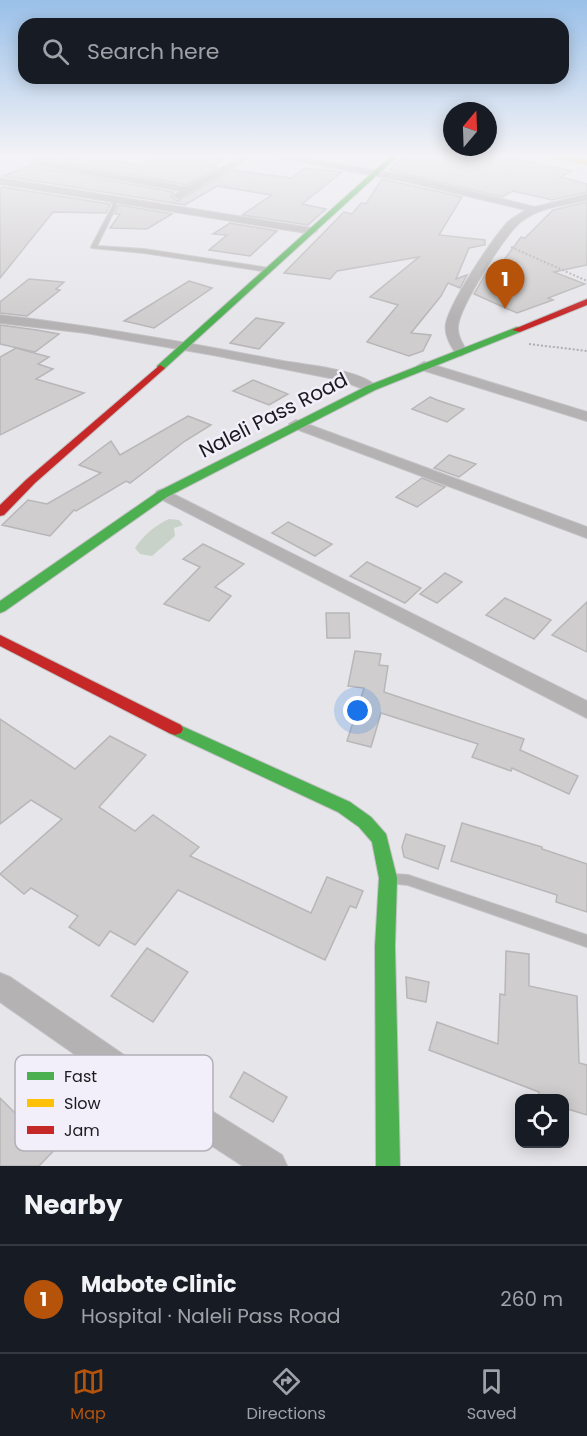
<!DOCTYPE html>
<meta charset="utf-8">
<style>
body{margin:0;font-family:Poppins,sans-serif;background:#20242c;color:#f1f3f6}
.controls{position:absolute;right:18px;bottom:18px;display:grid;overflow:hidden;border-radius:12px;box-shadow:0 3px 15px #0003}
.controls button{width:54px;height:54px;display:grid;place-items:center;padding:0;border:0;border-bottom:2px solid #363941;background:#171b24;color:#f1f3f6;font:30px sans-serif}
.compass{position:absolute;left:443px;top:102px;width:54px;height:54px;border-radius:50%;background:#171b24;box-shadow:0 3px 15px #0003;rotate:19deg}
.you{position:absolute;left:358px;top:711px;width:21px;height:21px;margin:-15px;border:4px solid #fff;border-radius:50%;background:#1a73e8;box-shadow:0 0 0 9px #1a73e833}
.badge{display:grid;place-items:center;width:39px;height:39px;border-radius:50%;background:#b45309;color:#fff;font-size:20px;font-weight:700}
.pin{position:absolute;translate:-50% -50px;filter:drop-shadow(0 2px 3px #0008)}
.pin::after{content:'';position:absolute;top:32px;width:21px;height:18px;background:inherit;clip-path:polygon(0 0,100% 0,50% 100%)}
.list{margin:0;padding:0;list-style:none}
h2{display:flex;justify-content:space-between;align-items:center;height:78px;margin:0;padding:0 24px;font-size:26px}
h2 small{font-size:20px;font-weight:400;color:#9ea1a6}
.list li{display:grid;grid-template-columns:39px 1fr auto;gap:18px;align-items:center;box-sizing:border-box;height:108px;padding:0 24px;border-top:2px solid #363941}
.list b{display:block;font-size:22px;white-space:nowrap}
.list p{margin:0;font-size:20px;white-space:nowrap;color:#9ea1a6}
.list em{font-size:20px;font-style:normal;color:#9ea1a6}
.icon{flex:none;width:33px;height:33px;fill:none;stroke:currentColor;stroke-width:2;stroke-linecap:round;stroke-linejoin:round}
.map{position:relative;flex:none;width:587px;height:1166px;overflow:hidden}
.search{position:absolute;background:#171b24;box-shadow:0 3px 15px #0003;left:18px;right:18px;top:18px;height:66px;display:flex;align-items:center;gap:15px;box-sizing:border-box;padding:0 21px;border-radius:18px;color:#9ea1a6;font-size:22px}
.sheet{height:186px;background:#171b24}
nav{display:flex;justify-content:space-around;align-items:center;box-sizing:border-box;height:84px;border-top:2px solid #363941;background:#171b24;font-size:16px;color:#9ea1a6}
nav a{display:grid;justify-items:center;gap:3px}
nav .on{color:#b45309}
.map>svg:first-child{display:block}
</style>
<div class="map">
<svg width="587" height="1166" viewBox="0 0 587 1166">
<rect width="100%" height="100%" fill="#e6e5ea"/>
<path fill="#c8d2c8" d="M 169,519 L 179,520 L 183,525 L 174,528 L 175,536 L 152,556 L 140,554 L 135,548 C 143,536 155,525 169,519 Z"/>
<g fill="#cfcdcd" stroke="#b8b6b7" stroke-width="1.5">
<polygon points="59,155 100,162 106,159 142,165 154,155 231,155 211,167 217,168 187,185 47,160"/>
<polygon points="404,155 495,155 572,171 561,177 587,184 587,192 552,200 513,191 502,197 389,170"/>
<polygon points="29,166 174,192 171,197 177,201 233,170 291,178 305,168 342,172 302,204 326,209 308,225 242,215 272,195 217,186 185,205 3,176"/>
<polygon points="382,179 462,197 439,235 485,240 485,245 469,248 456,279 467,275 460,288 448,283 441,296 411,333 431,335 423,351 409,356 367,342 398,305 370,297 419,257 337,271 330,279 284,273 344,212 352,214 361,203 366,204"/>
<polygon points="3,187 109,204 110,205 106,213 53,212 0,278 0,188"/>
<polygon points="587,202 587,265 554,272 585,284 548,298 553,300 517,313 474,294 489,268 501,264 521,237 525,238 553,210"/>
<polygon points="119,205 172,214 147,229 110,228 120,214 115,214"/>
<polygon points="230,223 277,231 250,256 209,250 227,235 213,234"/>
<polygon points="29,279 64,282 56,289 60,290 27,316 0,313 0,302"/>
<polygon points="189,281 212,288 154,328 124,321"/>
<polygon points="256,318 284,323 259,349 230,343"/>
<polygon points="0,325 37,330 59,334 35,352 0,344"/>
<polygon points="16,348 49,357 38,364 53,369 36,379 84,393 0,435 0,357"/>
<polygon points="253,380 288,394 269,405 233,391"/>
<polygon points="430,397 437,400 464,409 447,422 412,409"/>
<polygon points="188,416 211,425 185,441 130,483 126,481 76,511 74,510 50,536 2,525 28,500 47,504 101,473 79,465 111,441 120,455"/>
<polygon points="449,455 476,464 459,477 434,468"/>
<polygon points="422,478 445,487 417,507 396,497"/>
<polygon points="288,522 332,544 315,556 272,533"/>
<polygon points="203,544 244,564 215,587 231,596 209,621 164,604 200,567 183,559"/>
<polygon points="367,562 421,588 405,603 350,576"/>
<polygon points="445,573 462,582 437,603 420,594"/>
<polygon points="505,598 551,620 534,639 486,615"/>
<polygon points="587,602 587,652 552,635"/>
<polygon points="326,613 349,613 350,638 327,638"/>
<polygon points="355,651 381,654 379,665 388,666 384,692 524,739 520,750 578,776 569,794 512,768 511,771 472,757 478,744 381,713 371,747 347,741 364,688 348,686"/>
<polygon points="0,719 75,769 110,736 146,755 99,807 135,831 153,815 199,847 190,856 311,913 327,877 363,891 356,908 350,906 325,960 178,890 135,945 110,931 99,946 69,927 78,916 31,888 24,894 0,874 62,819 31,800 0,824"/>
<polygon points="462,823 542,847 542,849 587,864 587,912 556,902 557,895 451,861"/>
<polygon points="406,834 445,846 438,869 404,857 402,847"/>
<polygon points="147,948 188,972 153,1022 111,996"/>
<polygon points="506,951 529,954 529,986 577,996 579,1063 587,1065 587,1115 564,1108 564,1098 538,1098 539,1092 429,1050 437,1022 498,1044 500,994 505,995"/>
<polygon points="406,977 429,982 426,1002 407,998"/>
<polygon points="244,1072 287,1097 273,1122 230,1097"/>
<polygon points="50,1084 83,1120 39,1166 0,1166 0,1098 18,1116"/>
</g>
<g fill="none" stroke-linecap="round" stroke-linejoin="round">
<g stroke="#c2c1c4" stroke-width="2">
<g id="lane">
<polygon points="112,198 116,198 114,201 117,205 97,246 144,249 269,268 272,270 269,272 144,253 92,248 91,247 113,205 110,201"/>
<polygon points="393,874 408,875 587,935 587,947 408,885 389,883 387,879 389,875"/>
</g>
</g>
<g stroke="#c2c1c4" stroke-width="2">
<g id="street">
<polygon points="40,155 50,155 41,161 187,187 245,155 255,155 178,199 173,196 180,191 30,164 30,160"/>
<path d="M 265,155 L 284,155 L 408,176 L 535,207 L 587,194 L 587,200 C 565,205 540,207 522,221 C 506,232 459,308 458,326 C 457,336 463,344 467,352 L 461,356 L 457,355 C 451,346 444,335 446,324 C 450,302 491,241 507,223 C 512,218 519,214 526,210 L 408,182 Z"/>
<polygon points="0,178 312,228 317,231 312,234 0,184"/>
<path d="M 0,315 C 93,326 185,342 277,360 C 302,365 362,369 378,388 L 371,392 L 340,380 L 213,355 L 86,333 L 0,323 Z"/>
<polygon points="424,362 587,412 587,421 419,369 417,366"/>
<polygon points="296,420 587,527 587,538 291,427 289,424"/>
<polygon points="163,489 587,701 587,718 157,497 155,494 157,491"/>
<polygon points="0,973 10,977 143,1068 282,1155 287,1166 243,1166 123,1088 0,1002"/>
</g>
</g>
<g stroke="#c2c1c4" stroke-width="2">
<g id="fast">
<polygon points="392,155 399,155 163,370 157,370 157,366"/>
<polygon points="517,327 520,328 520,332 375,390 167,497 5,611 0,613 0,601 159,491 367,386"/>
<polygon points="175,723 350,802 371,817 386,834 397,878 395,946 400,1166 376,1166 375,946 379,878 372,842 359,827 338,812 169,733 167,729 169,725"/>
</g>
</g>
<g stroke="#c2c1c4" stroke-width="2">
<polygon id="slow" points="545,155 587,160 587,164 548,157"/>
</g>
<g stroke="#c2c1c4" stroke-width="2">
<g id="jam">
<polygon points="587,299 587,305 520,332 512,330"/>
<polygon points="160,365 165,368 163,370 35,483 4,515 0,516 0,505 27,479"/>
<polygon points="0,635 181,725 183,729 181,733 175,735 169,733 0,646"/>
</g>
</g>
<g stroke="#b0aeaf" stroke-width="2" stroke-dasharray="2 2" stroke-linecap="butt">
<polyline points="511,247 587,281"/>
<polyline points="529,344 587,351"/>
</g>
<use href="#lane" fill="#b4b2b2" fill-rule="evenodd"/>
<use href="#street" fill="#b4b2b2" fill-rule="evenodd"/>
<use href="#fast" fill="#4caf50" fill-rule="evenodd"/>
<use href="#slow" fill="#ffc107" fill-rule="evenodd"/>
<use href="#jam" fill="#c62828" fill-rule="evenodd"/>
</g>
<linearGradient id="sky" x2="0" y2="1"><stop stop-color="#9ac0e9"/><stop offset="0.49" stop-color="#f4f3f6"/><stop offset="1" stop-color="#f4f3f6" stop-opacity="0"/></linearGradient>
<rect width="587" height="318" fill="url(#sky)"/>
<g text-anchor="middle" stroke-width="5" stroke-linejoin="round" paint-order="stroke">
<g font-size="20" fill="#1b1a1e" stroke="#f2effa">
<text transform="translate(273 415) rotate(-27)" y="7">Naleli Pass Road</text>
</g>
</g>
<rect x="15" y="1055" width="198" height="96" rx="9" fill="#f2effa" stroke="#b2afb8" stroke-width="1.5"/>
<rect x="27" y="1072" width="27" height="8" fill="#4caf50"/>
<rect x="27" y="1099" width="27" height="8" fill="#ffc107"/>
<rect x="27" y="1126" width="27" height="8" fill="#c62828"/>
<g font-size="16" fill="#1b1a1e">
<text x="64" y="1082">Fast</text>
<text x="64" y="1109">Slow</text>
<text x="64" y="1136">Jam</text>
</g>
</svg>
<div class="controls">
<button><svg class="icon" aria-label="locate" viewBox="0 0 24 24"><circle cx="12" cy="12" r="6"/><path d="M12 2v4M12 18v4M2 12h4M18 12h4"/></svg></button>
</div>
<svg class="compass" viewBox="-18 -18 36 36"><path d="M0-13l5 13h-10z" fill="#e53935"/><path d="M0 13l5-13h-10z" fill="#9ea1a6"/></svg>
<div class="you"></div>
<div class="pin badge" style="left:505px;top:309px">1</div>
<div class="search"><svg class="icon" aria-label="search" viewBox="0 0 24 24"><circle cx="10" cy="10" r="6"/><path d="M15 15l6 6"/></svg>Search here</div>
</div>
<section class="sheet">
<h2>Nearby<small></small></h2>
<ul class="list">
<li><span class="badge">1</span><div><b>Mabote Clinic</b><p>Hospital · Naleli Pass Road</p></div><em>260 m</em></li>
</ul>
</section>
<nav>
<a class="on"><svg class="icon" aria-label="map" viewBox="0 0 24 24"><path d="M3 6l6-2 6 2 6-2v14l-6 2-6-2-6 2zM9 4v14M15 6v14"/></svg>Map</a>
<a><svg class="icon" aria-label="directions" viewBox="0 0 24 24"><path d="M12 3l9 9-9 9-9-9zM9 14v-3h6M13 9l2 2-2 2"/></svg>Directions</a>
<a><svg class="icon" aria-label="saved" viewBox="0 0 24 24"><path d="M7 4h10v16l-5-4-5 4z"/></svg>Saved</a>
</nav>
